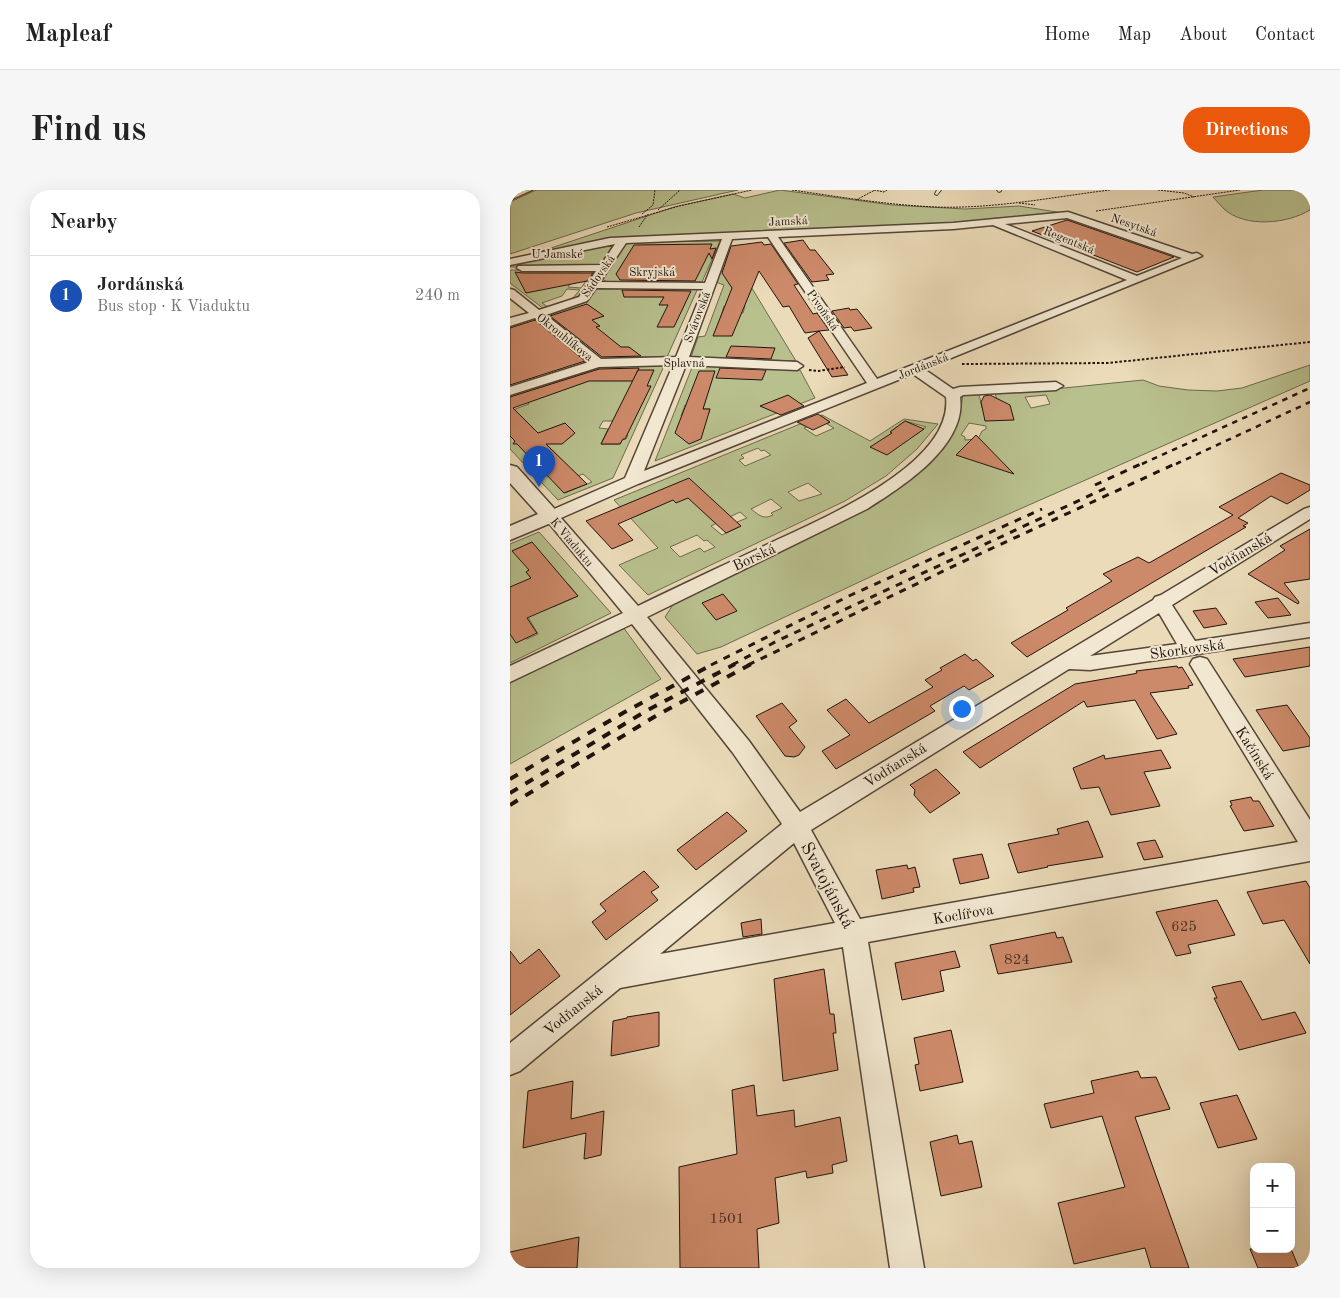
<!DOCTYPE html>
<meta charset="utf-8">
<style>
body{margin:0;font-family:"Old Standard TT",serif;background:#f6f6f6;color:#222}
.controls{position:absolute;right:15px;bottom:15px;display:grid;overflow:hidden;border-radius:10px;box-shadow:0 5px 20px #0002}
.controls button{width:45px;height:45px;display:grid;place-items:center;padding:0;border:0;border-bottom:1px solid #e0e0e0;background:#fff;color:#222;font:25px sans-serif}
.you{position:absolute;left:451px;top:518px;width:18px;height:18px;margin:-12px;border:4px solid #fff;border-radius:50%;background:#1a73e8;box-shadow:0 0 0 8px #1a73e833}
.badge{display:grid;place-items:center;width:32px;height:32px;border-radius:50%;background:#ea580c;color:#fff;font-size:16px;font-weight:700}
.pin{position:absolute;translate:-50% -41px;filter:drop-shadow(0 1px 2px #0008)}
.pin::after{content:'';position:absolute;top:26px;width:18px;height:15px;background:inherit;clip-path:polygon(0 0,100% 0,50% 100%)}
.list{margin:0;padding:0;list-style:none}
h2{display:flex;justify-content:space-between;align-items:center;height:65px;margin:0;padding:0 20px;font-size:21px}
h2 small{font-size:16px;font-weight:400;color:#767676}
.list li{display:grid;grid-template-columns:32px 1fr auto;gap:15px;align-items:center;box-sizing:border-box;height:80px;padding:0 20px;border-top:1px solid #e0e0e0}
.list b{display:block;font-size:19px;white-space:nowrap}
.list p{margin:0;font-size:16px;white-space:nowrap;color:#767676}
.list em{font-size:16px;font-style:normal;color:#767676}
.map{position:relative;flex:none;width:800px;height:1078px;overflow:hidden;border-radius:20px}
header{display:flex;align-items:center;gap:30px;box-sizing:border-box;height:70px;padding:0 25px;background:#fff;border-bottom:1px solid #e0e0e0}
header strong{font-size:24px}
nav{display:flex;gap:28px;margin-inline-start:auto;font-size:18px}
.intro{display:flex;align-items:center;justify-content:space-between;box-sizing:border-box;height:120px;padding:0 30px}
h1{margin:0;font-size:35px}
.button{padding:12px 22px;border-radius:20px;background:#ea580c;color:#fff;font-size:18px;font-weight:700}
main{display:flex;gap:30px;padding:0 30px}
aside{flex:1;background:#fff;border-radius:20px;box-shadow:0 5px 20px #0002}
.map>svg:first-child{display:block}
</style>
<header>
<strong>Mapleaf</strong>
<nav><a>Home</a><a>Map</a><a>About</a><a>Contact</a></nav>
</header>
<div class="intro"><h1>Find us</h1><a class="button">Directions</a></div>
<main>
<aside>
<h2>Nearby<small></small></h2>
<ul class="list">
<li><span class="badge" style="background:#1a4fb4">1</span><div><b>Jordánská</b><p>Bus stop · K Viaduktu</p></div><em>240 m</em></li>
</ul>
</aside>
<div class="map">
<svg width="800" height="1078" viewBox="0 0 800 1078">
<rect width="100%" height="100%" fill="#ebdbb8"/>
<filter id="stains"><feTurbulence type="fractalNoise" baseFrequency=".004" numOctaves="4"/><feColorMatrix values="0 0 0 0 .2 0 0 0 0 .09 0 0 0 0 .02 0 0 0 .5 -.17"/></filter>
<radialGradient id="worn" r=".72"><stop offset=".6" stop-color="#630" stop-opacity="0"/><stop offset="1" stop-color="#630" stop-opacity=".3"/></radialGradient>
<g fill="#b8c08e" stroke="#6c6a4e" fill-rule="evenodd">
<polygon points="26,0 228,0 126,23 0,64 0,12"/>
<polygon points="270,0 382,15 455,19 509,16 553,23 407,36 110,47 14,67 164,17 223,4 235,8"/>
<path d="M 753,0 L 800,0 L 800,20 C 777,34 735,38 714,19 C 710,15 707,11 703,7 Z"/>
<polygon points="210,51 192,92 98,92 93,90 116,52"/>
<polygon points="105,52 92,73 85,76 0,77 0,74"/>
<path d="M 220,62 L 286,171 L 181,167 L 188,147 L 195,146 L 214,95 L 203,91 L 215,65 L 219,65 ZM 214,116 L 235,116 L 233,123 L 225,123 L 223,129 L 210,129 Z"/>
<path d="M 0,80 L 69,81 L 58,97 L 71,98 L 83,81 L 86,81 L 69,107 L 34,119 L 0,93 ZM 57,99 L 70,100 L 61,110 L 38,117 L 32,113 L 52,106 Z"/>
<polygon points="87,97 188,98 157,167 94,167 39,123 77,112"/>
<path d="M 99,175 L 154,176 L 103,288 L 48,310 L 0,259 L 0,246 L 5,245 L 0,221 L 19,214 L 16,211 L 0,207 ZM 93,231 L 115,231 L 114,245 L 118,245 L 116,249 L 113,249 L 110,254 L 91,254 L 98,239 L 89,238 ZM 73,284 L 82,292 L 55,303 L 46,294 Z"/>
<path d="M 183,175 L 290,180 L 305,208 L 145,271 ZM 175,215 L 194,215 L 193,219 L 200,219 L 199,223 L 191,226 L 171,226 Z"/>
<path d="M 800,175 L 800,191 L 426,356 L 211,457 L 187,464 L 155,427 L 166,410 L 303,345 L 373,309 L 400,289 L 445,239 L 451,219 L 453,203 L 554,198 L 633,190 L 649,196 L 678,200 L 707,201 L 732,198 ZM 485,203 L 489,218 L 472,218 L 469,204 ZM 536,205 L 540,214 L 521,218 L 515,207 ZM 459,233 L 476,236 L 476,239 L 472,241 L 468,249 L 455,250 L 455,247 L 451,245 Z"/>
<path d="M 312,225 L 360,251 L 394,229 L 428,234 L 407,259 L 376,286 L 335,311 L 138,405 L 109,375 L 148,358 L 104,310 ZM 315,229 L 320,232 L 317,234 L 324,238 L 306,246 L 294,238 ZM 395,231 L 416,237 L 407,244 L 401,242 L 393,247 L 380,242 ZM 248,258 L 251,261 L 254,260 L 261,265 L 235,276 L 229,270 L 234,268 L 231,265 ZM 298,293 L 312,304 L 289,311 L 278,302 ZM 140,305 L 151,315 L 126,326 L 114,316 ZM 261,309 L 272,318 L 261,323 L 263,325 C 253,330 249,325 241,319 ZM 230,322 L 237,328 L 227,332 L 231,336 L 212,345 L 201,336 ZM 187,345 L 194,351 L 197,350 L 205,357 L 194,362 L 190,358 L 170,367 L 160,357 Z"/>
<path d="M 29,342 L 101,423 L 0,473 L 0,444 L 17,449 L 28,444 L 0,397 L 0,354 ZM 22,352 L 24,392 L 16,382 L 21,379 L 2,361 ZM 58,394 L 68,406 L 43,417 L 28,399 L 51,397 Z"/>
<polygon points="113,437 151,489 0,574 0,493"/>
</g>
<g fill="#cd8a6a" stroke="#21130d">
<polygon points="557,30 664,67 627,82 522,41"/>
<polygon points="293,50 300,60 305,60 324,84 316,85 319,90 302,92 274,53"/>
<polygon points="252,52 254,55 261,54 288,94 284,95 303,124 307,123 319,140 309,141 338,185 322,187 298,148 309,141 295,143 279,116 273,117 249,81 222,146 203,146 222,98 212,83 221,56"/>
<polygon points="202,54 200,59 206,58 202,69 199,63 185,91 110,90 106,84 124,55"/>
<polygon points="5,82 12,83 83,83 77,91 16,103"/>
<polygon points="112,100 181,101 164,137 147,137 158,115 149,115 154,107 114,107"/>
<polygon points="77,114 94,126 82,130 90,136 86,137 111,157 119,157 131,166 92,167 40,126"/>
<polygon points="339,118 340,120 347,119 362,138 344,141 341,137 334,138 322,121"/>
<polygon points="25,130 75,171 0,195 0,138"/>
<polygon points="221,156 265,158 261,169 216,167"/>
<polygon points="129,178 123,191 79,191 3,218 28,243 55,233 65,243 52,254 36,254 77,294 54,303 7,254 3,254 5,251 0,246 0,207 89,179"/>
<polygon points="210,178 256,180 252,190 206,188"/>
<polygon points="128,180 144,180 137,196 141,196 115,249 113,249 110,254 91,254"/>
<polygon points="189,181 205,181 193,219 200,219 191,249 179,254 165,243"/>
<polygon points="278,205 294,216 271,225 250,216"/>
<polygon points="480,205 500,215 504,230 475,231 471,212 474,206"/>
<polygon points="308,224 320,232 303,240 287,232"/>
<polygon points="395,231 414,239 377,265 360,257 382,243 380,242"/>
<polygon points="466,245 504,284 446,265"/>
<polygon points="771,283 800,295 800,300 777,314 761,306 728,328 738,333 733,336 736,337 517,467 501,453 558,420 556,418 602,391 593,384 628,367 639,373 723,325 709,317"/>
<polygon points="179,288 231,336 216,343 178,308 166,313 163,310 108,334 123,350 102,359 76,331"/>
<polygon points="800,339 800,389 774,393 789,412 788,414 738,384 775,360 770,356"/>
<polygon points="22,352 68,406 17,428 27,443 6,453 0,444 0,397 21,388 16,382 19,380 2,361"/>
<polygon points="213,404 227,421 206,430 192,413"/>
<polygon points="768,408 781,425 758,428 745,412"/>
<polygon points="706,418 717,434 694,438 683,421"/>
<polygon points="800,457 800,476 735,487 723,469"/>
<polygon points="455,464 463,471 466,469 484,486 459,500 454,496 420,516 425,521 326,579 312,561 340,545 317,520 336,509 359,533 423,497 415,490 432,480 430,478"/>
<polygon points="667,476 668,478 672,477 683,495 678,496 679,498 640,503 667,544 647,549 625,510 577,517 574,511 470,578 453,562 565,494 623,484 627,483 626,481"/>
<polygon points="272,513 287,531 279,537 295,557 289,565 284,567 275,566 246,526"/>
<polygon points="777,515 800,548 800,556 773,561 746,520"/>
<polygon points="651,560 661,578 634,582 650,616 601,625 589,597 571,599 563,578 594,565 595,569"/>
<polygon points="426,579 450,603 420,623 404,605 405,600 400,595"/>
<polygon points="741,607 743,611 749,611 764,636 734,641 720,616 722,615 720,611"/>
<polygon points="217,622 237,641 186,680 167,660"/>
<polygon points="578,631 593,667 537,676 538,677 508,683 498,654 549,644 547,639"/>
<polygon points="645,650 653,667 634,670 627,653"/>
<polygon points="472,664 479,688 450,694 443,669"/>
<polygon points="397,675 398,679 405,677 410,697 403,698 404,702 372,709 366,680"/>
<polygon points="134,681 149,697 141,702 148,710 96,750 82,732 96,721 90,714"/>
<polygon points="796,691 800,698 800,774 774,730 753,734 737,702"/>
<polygon points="707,710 725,745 678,755 681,763 666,766 646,722"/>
<polygon points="251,729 252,744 233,747 231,733"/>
<polygon points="545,742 547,748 553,747 562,772 488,784 480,755"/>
<polygon points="29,759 50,786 0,825 0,761 10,774"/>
<polygon points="445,761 450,777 430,781 434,801 392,810 385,773"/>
<polygon points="314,779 320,824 324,824 326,843 323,843 328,880 273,891 264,789"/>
<polygon points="731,791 752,830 785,822 796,843 729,860 704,808 707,808 702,797"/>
<polygon points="149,822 149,856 101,866 103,831 117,828 117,827"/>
<polygon points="441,840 453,892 410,901 405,875 409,874 404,848"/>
<polygon points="628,881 631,888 646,887 660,919 625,927 679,1078 641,1078 635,1058 564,1074 548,1013 615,997 592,926 541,938 534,914 584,903 581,891"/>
<polygon points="63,891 61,929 94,921 91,965 74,969 76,943 13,958 18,901"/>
<polygon points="244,895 247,926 284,920 285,937 330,927 337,971 322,975 323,983 297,988 296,981 265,988 269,1033 247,1039 249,1078 170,1078 169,977 227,964 222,900"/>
<polygon points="727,905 747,949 708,958 690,913"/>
<polygon points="447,945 449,954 462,951 472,997 431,1006 420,952"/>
<polygon points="69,1047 67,1078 0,1078 0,1062"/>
<polygon points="740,1059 781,1059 789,1078 748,1078"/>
</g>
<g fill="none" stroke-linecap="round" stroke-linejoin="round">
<g stroke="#544538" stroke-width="2">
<g id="service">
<polygon points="427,0 431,0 427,5 425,4"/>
<polygon points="487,0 491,0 491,1 489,2"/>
</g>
</g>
<g stroke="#544538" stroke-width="3">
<path id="minor" d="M 558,22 L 682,64 L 687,63 L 692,66 L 414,179 L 443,199 L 450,197 L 546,192 L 553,196 L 546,200 L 453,205 L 450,207 C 457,256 392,297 357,319 L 137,427 L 239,551 L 290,622 L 643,410 L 645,407 L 651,405 L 794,319 L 800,317 L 800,329 L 662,415 L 685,451 L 800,433 L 800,447 L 580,480 L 559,479 L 301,640 L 350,729 L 788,652 L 680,474 L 683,469 L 690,467 L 697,469 L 800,630 L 800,671 L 358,752 L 414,1078 L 380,1078 L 333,757 L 110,798 L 10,881 L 0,885 L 0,853 L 272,634 L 223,563 L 122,434 L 0,492 L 0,476 L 113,423 L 33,326 L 35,323 L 115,288 L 163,175 L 89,177 L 0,205 L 0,197 L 79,172 L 25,128 L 0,136 L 0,128 L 19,123 L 0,108 L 0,99 L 4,100 L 29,120 L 69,107 L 86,81 L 12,81 L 7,78 L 8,76 L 91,75 L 105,54 L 0,75 L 0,69 L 100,48 L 443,33 ZM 557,28 L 672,68 L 627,86 L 495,34 ZM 483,35 L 617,90 L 367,189 L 268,47 L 443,39 ZM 258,47 L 357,193 L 134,281 L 176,175 L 287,180 L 293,176 L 287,172 L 179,167 L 222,49 ZM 212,49 L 195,93 L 90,92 L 116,53 ZM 86,98 L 193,99 L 166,167 L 91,169 L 36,125 L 77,111 ZM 403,184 L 436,207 C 444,277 303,332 252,357 C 210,377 169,396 128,416 L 51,328 L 128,294 ZM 649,423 L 667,454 L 580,466 ZM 284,653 L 325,733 L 150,764 Z"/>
</g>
<g stroke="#544538" stroke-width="3">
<g id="tertiary">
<polygon points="7,0 22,0 0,10 0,3"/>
<polygon points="0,275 7,277 51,326 48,330 0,350 0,336 28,324 0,293"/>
</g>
</g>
<g stroke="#21130d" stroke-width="1" stroke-dasharray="2 1" stroke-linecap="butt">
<path d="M 282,0 C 330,7 378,15 426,17 C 484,19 543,7 600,0"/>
<polyline points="364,0 374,2 377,0"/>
<polyline points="648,0 674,3 684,7"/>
<polyline points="346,10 365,0"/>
<polyline points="509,13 525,15"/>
<polyline points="148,20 170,0"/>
<polyline points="586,21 730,0"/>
<polyline points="132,24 143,15 145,0"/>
<polyline points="97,37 169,16 242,0"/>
<polyline points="129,37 138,24"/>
</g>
<g stroke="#21130d" stroke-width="2" stroke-dasharray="2.5 2" stroke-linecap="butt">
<polyline points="452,174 598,173 800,152"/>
<polyline points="299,180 308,181 335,177"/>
</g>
<use href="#service" fill="#f2e8d1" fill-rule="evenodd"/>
<use href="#minor" fill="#f2e8d1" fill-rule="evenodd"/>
<use href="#tertiary" fill="#f2e8d1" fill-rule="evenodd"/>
<g stroke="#21130d" stroke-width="2.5" stroke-dasharray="5.5 5.5" stroke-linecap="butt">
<polyline points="632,274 800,198"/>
<polyline points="666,274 800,212"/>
</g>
<g stroke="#21130d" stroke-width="3" stroke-dasharray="7 7" stroke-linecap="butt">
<polyline points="585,295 635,272"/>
<polyline points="201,475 341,405 532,319"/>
<polyline points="222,475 267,451 598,297"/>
<polyline points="238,475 448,374 669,272"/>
</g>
<g stroke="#21130d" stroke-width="4" stroke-dasharray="9 9" stroke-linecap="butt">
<polyline points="0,589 113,523 203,474"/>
<polyline points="0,603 136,521 225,474"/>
<polyline points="0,615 144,527 241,474"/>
</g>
</g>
<g text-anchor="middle" stroke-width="4" stroke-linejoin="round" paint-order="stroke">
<g font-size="12" fill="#21130d" stroke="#f2e8d1">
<text transform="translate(278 31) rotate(-3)" y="4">Jamská</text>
<text transform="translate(624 35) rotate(19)" y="4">Nesytská</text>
<text transform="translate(559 50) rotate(22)" y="4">Regentská</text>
<text x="47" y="68">U Jamské</text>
<text x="142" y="86">Skryjská</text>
<text transform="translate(88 86) rotate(-55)" y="4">Sádovská</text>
<text transform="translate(313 120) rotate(55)" y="4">Pivoňská</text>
<text transform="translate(187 127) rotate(-69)" y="4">Svárovská</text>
<text transform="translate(55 147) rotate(39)" y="4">Okrouhlíkova</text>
<text x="174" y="177">Splavná</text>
<text transform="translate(413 176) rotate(-22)" y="4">Jordánská</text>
<text transform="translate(62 352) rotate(50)" y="4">K Viaduktu</text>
</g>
<g font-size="15" fill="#21130d" stroke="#f2e8d1">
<text transform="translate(730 364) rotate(-31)" y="5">Vodňanská</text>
<text transform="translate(244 367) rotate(-25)" y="5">Borská</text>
<text transform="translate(677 459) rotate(-8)" y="5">Skorkovská</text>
<text transform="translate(745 563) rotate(58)" y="5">Kačínská</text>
<text transform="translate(385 575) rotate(-32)" y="5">Vodňanská</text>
<text transform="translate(453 724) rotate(-10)" y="5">Koclířova</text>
<text transform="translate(63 820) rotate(-39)" y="5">Vodňanská</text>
</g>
<g font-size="15" fill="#4c3124">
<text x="674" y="741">625</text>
<text x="507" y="774">824</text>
<text x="217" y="1033">1501</text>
</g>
<g font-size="18" fill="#21130d" stroke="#f2e8d1">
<text transform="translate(318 695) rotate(62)" y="6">Svatojánská</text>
</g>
</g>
<rect width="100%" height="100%" filter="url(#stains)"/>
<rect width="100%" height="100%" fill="url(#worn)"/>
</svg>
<div class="controls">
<button>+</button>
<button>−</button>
</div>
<div class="you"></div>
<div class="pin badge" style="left:29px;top:297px;background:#1a4fb4">1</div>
</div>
</main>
